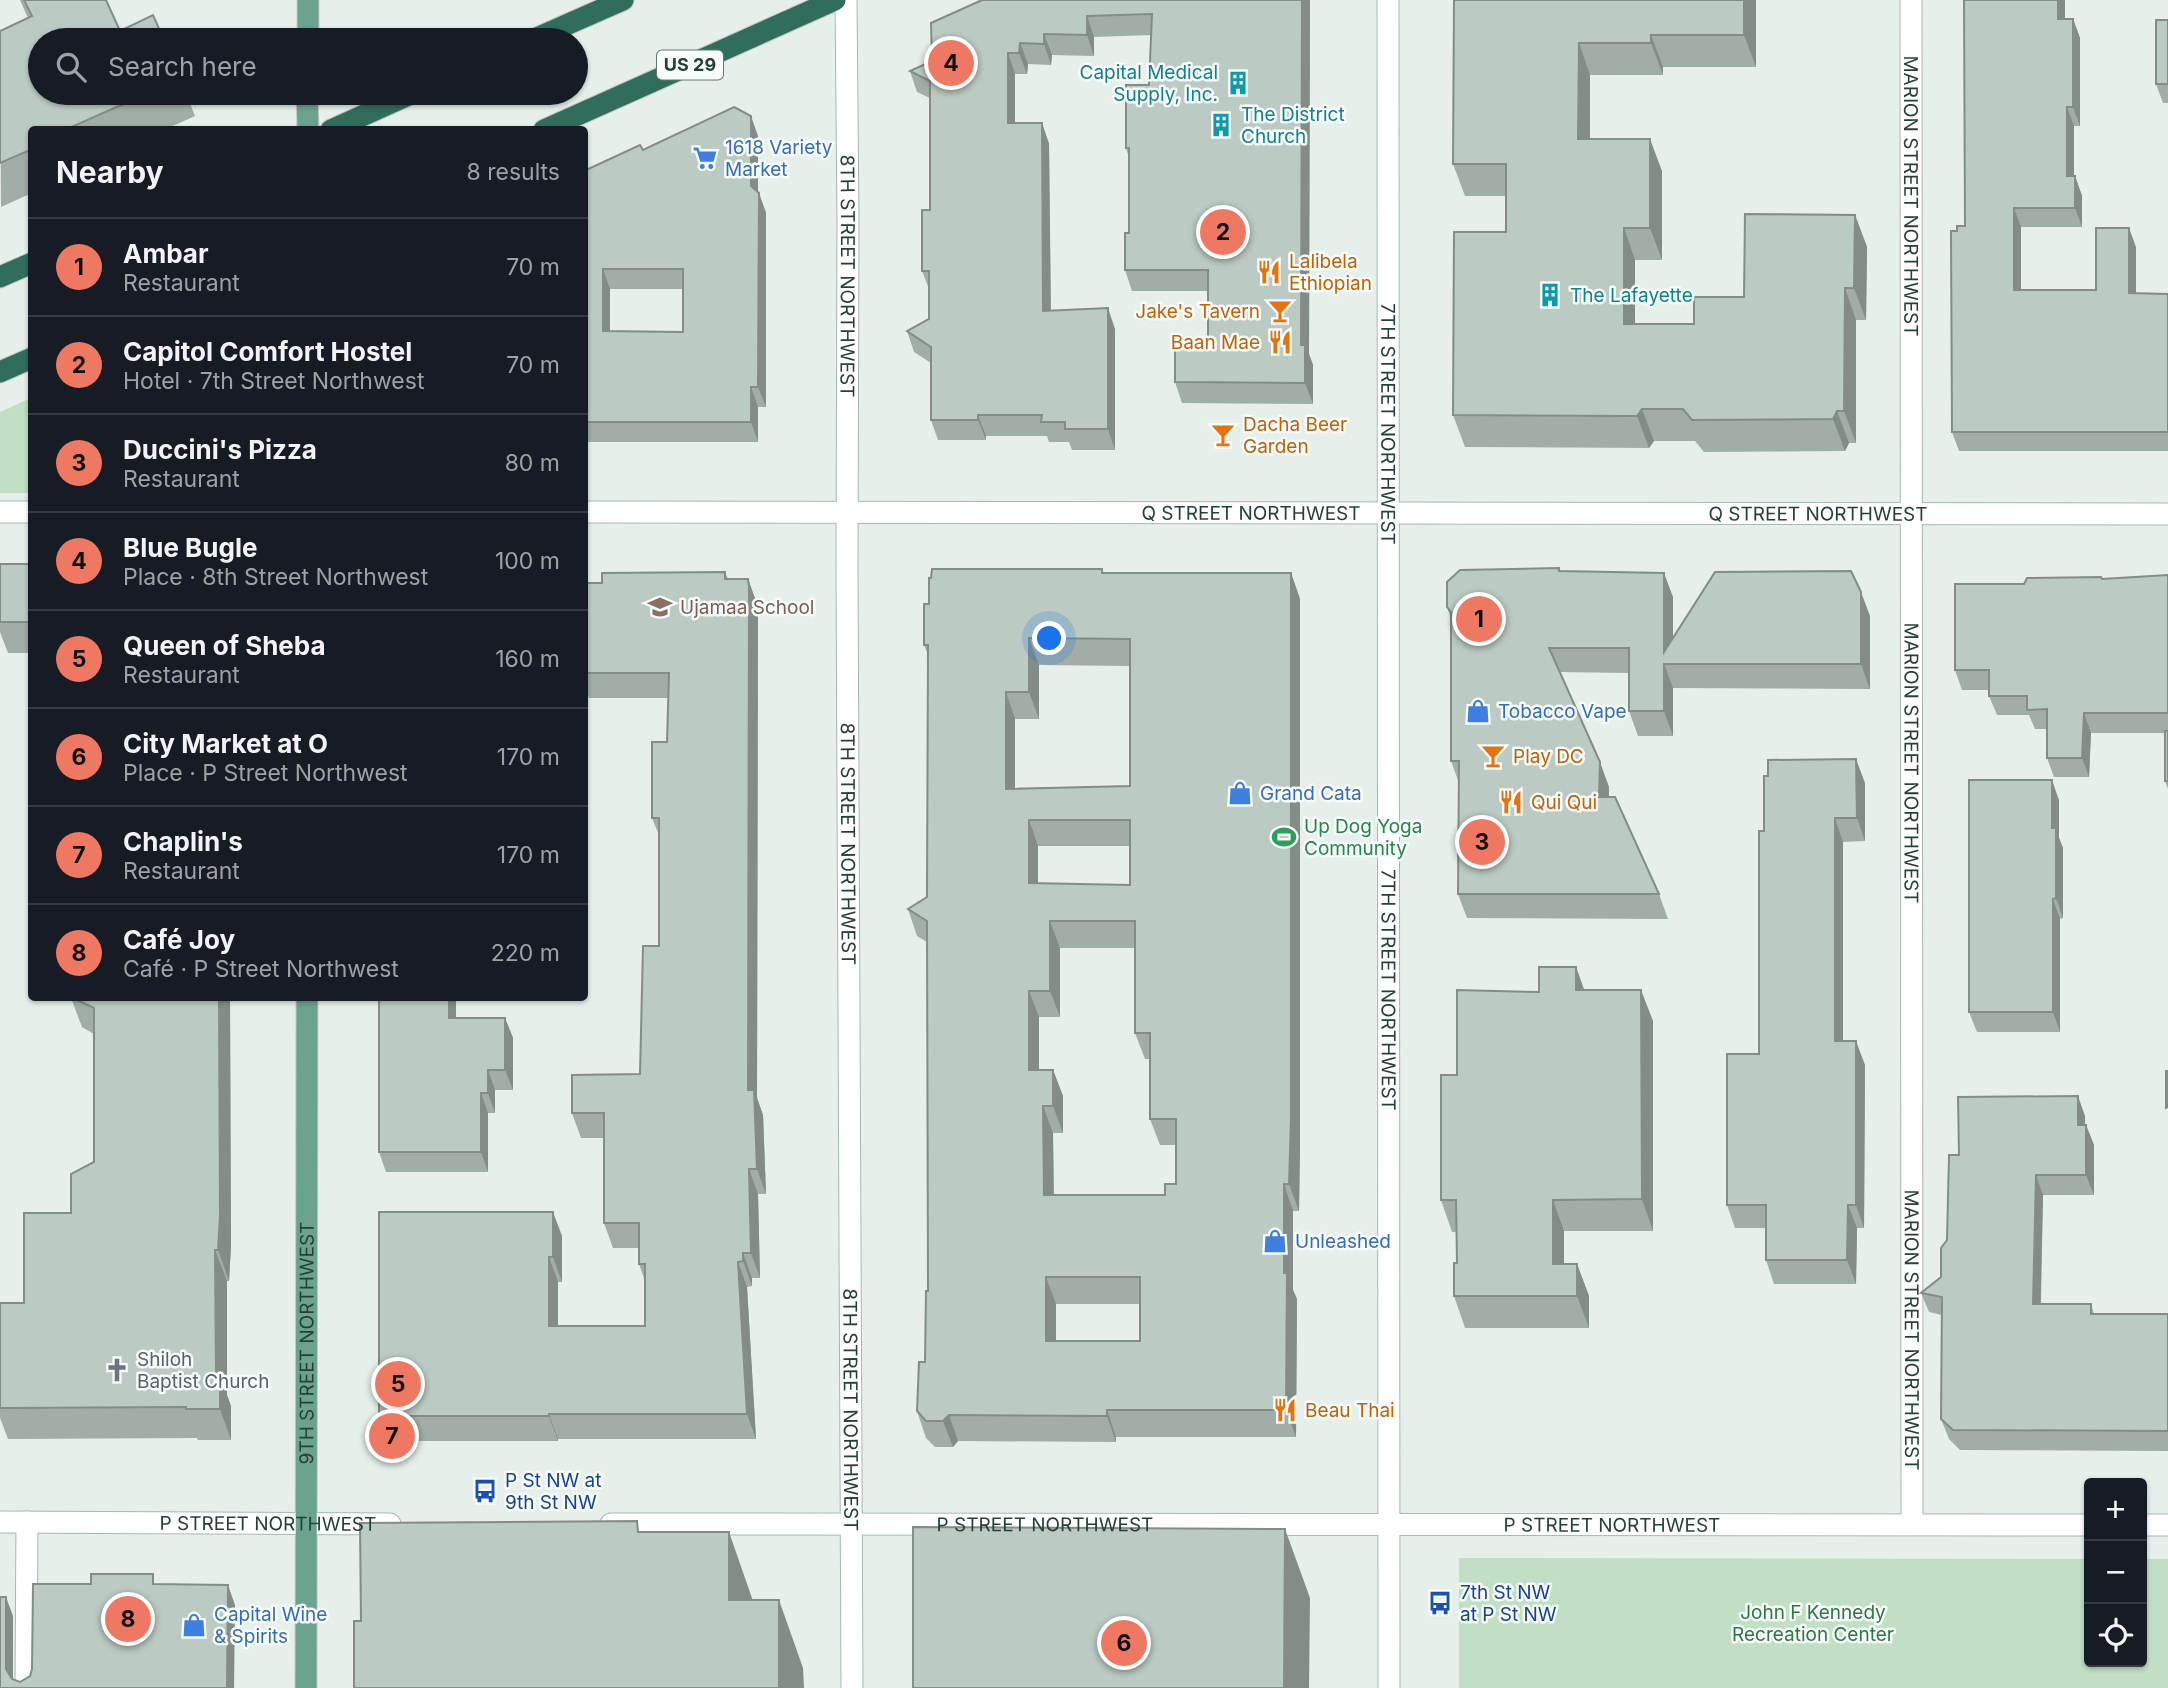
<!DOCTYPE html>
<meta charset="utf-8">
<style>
body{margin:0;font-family:Inter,sans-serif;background:#20242c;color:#f1f3f6}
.controls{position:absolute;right:21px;bottom:21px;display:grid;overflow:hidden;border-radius:7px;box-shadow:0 2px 5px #0004}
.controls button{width:63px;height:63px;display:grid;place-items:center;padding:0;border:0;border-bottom:2px solid #363941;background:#171b24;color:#f1f3f6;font:35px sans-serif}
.you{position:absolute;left:1050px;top:639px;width:24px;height:24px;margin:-18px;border:5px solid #fff;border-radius:50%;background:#1a73e8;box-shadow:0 0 0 10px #1a73e833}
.badge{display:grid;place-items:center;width:46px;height:46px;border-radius:50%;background:#ef7863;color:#111;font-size:23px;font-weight:700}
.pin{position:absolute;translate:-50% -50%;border:4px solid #fff;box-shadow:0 2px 7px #0006}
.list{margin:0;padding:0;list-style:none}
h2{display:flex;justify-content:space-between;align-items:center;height:91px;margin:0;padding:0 28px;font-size:30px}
h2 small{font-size:23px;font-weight:400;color:#9ea1a6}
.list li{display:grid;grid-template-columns:46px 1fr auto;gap:21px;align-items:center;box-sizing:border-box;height:98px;padding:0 28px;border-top:2px solid #363941}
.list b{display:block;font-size:26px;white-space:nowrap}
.list p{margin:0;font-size:23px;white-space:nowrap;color:#9ea1a6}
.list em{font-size:23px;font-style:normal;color:#9ea1a6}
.icon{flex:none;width:38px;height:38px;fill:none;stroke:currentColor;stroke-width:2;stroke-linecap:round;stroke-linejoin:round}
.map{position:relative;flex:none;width:2168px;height:1688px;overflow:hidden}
.search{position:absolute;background:#171b24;box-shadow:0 2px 5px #0004;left:28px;top:28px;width:560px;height:77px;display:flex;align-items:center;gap:18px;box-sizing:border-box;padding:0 24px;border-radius:38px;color:#9ea1a6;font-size:26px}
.panel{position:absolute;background:#171b24;box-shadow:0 2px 5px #0004;left:28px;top:126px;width:560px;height:875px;border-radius:7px}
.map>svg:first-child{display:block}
</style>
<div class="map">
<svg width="2168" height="1688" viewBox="0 0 2168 1688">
<rect width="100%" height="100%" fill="#e6efea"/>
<g fill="#c0dfc5">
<polygon points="31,398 31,493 0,493 0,412"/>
<polygon points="1459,1558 2089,1559 2089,1662 2142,1662 2142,1559 2168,1559 2168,1688 1459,1688"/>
</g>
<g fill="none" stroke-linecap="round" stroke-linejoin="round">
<g stroke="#a8b7b1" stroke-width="23">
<g id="street">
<path id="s1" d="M 846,0 L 848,219 L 847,567 L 852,1688"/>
<path id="s2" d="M 1911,0 L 1912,1524"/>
<polyline points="26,1688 27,1522"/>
</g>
</g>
<g stroke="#a5bab1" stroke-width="23">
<g id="secondary">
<path id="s3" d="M 1388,0 L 1389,1688"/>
<polyline points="0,512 32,512"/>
<path id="s4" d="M 584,512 L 2168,514"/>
<path id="s5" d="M 0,1522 L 390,1524"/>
<path id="s6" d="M 611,1524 L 2089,1525"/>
<polyline points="2142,1525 2168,1525"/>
</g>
</g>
<g stroke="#c2cac7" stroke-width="23">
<g id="primary">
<polyline points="308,40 308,0"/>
<polyline points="307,93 308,130"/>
<path id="s7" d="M 306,1688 L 307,998"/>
</g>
</g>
<g stroke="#c2cac7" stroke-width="23">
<g id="highway">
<polyline points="532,40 623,0"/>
<polyline points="331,130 413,93"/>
<polyline points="544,130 835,0"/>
<polyline points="0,277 32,263"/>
<polyline points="0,372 32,358"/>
</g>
</g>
<use href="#street" stroke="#fff" stroke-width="21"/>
<use href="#secondary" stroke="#fff" stroke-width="21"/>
<use href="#primary" stroke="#6ca38f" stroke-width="21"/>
<use href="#highway" stroke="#316d5b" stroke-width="21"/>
</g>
<g fill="#a1aea8" fill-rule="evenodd">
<polygon points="20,0 106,0 40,93 186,93 195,116 164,130 32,130 32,193 1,207 0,31 28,18"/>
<polygon points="1310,0 1309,354 1313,365 1313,404 1182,403 1175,382 1208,345 1208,291 1132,291 1125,270 1129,233 1129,158 1126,148 1149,85 1152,35 1094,37 1094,56 1052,55 1051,65 1028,64 1027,74 1015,74 1015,123 1042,123 1049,144 1051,311 1115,329 1115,450 1072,450 1069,442 1049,442 1047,436 986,436 986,440 938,440 931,420 931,363 914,352 907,331 929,319 929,289 922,271 930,210 930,98 917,92 910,71 932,61 931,23"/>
<polygon points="1454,0 1756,0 1756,67 1663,67 1663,75 1590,75 1590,139 1662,171 1662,260 1635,260 1635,324 1694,324 1744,297 1855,215 1867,247 1866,320 1856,320 1856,443 1849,443 1845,451 1704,452 1695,441 1654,441 1649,448 1465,447 1453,415 1506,232 1506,196 1465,196 1453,164"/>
<polygon points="2065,0 2065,19 2073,19 2080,38 2080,126 2074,126 2074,176 2075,176 2082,196 2082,227 2021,227 2021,290 2096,290 2136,247 2136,293 2168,294 2168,451 1959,451 1952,432 1957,231 1965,226"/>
<polygon points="2168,20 2168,103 2163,103 2156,84"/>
<path d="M 758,136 L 758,192 L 766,213 L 766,407 L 758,407 L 758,442 L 584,442 L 584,171 L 643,150 ZM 610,289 L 683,289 L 683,332 L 610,331 Z"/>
<polygon points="0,564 32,564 32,653 8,653 0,632"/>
<polygon points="1559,568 1561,571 1673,597 1673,637 1870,616 1870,689 1673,688 1673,736 1638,736 1629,711 1629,673 1560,672 1609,787 1609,797 1659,894 1668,919 1467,918 1458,894 1459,783 1451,761 1451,619 1447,607"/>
<polygon points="725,572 728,579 748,579 757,604 758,611 757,1098 763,1115 766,1194 758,1194 760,1278 752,1278 752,1286 747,1287 756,1439 558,1439 558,1441 388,1441 379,1416 562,1236 562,1282 558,1282 558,1326 645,1326 645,1281 639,1264 639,1248 613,1248 604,1223 604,1138 581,1138 572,1113 640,1074 659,946 659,835 652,818 667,742 668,698 589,698 584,685 584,583 602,583"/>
<path d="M 1104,573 L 1291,573 L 1300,599 L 1300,1145 L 1299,1211 L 1293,1211 L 1293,1290 L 1297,1299 L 1296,1437 L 1116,1437 L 1116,1442 L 958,1441 L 953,1447 L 935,1447 L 926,1438 L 917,1411 L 925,1362 L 928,1291 L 927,942 L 917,936 L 908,909 L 927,897 L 928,655 L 924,645 L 929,604 ZM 1039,665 L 1130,666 L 1130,786 L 1015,788 L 1015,719 L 1039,719 ZM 1038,846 L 1130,846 L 1130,885 L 1038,883 ZM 1060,948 L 1135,948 L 1135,1033 L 1145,1059 L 1150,1059 L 1150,1119 L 1160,1145 L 1176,1145 L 1176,1184 L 1165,1195 L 1054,1195 L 1053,1133 L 1063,1133 L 1063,1096 L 1053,1070 L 1039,1070 L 1039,1017 L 1060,1017 ZM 1056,1304 L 1140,1304 L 1140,1341 L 1056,1341 Z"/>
<polygon points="2168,575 2168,789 2165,781 2165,733 2091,733 2089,777 2054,777 2047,758 2047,729 2035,729 2029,715 1997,715 1989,696 1989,690 1962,690 1955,670 2024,584"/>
<polygon points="1865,783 1865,841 1843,842 1843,1041 1865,1065 1864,1228 1857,1228 1856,1284 1774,1284 1766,1260 1766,1228 1735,1228 1727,1205 1759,1054 1764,831"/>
<polygon points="2059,800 2059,838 2063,848 2063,918 2060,919 2060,1032 1977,1032 1969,1012"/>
<polygon points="1576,967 1584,990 1653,1021 1653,1231 1564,1231 1564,1264 1577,1264 1589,1296 1589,1328 1465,1328 1454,1296 1457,1263 1457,1232 1452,1232 1441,1200 1457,1075 1539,992"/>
<polygon points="71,998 230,998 231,1246 229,1281 227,1281 227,1395 231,1406 231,1440 198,1440 197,1438 8,1439 0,1418 0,1303 24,1303 71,1213 94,1162 94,1034 82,1027"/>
<polygon points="456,998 456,1018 505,1018 513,1038 513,1090 495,1090 495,1113 488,1113 488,1172 386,1172 379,1152"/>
<polygon points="2085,1116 2085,1125 2086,1125 2094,1145 2094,1195 2043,1195 2041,1304 2091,1304 2094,1314 2168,1314 2168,1451 1960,1450 1949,1439 1941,1419 1942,1315 1929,1312 1921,1293 1941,1277 1959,1155"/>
</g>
<g fill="#838d88">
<polygon points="1302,0 1310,0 1309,354 1313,365 1313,404 1305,383 1301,345"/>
<polygon points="1744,0 1756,0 1756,67 1744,35"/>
<polygon points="2058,0 2065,0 2065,39 2058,19"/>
<polygon points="1087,16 1094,37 1094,56 1087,35"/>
<polygon points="2073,19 2080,38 2080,126 2073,107"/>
<polygon points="1044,34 1052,55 1051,65 1044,44"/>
<polygon points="1651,35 1663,67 1663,75 1651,43"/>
<polygon points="1020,43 1028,64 1027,74 1019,53"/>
<polygon points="1579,43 1590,75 1590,171 1578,139"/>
<polygon points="1008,53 1015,74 1015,144 1008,123"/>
<polygon points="2067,107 2074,126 2074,196 2067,176"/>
<polygon points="751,116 758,136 758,206 751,186"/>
<polygon points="1042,123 1049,144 1051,332 1043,311"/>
<polygon points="1650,139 1662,171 1662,260 1650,228"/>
<polygon points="2075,176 2082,196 2082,227 2075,208"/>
<polygon points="759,193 766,213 766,407 758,387"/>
<polygon points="2014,208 2021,227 2021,309 2014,290"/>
<polygon points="1855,215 1867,247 1866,320 1854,288"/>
<polygon points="1624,228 1635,260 1635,356 1624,324"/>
<polygon points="2129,228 2136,247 2136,313 2129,293"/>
<polygon points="603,269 610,289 610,351 603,331"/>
<polygon points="1845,288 1856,320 1856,443 1844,411"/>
<polygon points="1108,308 1115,329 1115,450 1108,429"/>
<polygon points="751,387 758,407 758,442 751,422"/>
<polygon points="1642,409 1654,441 1649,448 1637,416"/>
<polygon points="1837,411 1849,443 1845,451 1833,419"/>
<polygon points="978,415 986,436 986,440 978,420"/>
<polygon points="1291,573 1300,599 1300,1145 1299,1211 1289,1184"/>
<polygon points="1664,573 1673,597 1673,664 1664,652"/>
<polygon points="748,579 757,604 758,611 757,1098 763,1115 766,1194 757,1169 748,1090"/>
<polygon points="1861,592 1870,616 1870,689 1861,664"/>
<polygon points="1029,638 1039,665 1039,719 1029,692"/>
<polygon points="1664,664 1673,688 1673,736 1664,711"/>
<polygon points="1006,692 1015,719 1015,815 1006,789"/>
<polygon points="2084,713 2091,733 2089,777 2082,758"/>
<polygon points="1856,759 1865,783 1865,841 1857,818"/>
<polygon points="1600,762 1609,787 1608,821 1599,797"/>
<polygon points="2052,780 2059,800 2059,838 2063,848 2063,918 2056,898 2052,828"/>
<polygon points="1835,818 1843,842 1843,1065 1835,1041"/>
<polygon points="1029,820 1038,846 1038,909 1029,883"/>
<polygon points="2053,899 2060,919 2060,1032 2053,1012"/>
<polygon points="1050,921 1060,948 1060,1017 1050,991"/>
<polygon points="1576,967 1587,998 1576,990"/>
<polygon points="1641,990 1653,1021 1653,1231 1642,1199"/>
<polygon points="1029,991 1039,1017 1039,1096 1029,1070"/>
<polygon points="219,998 230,998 231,1246 229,1281 218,1250"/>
<polygon points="449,998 456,998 456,1038 449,1018"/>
<polygon points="505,1018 513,1038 513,1090 505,1070"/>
<polygon points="1856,1041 1865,1065 1864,1228 1856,1205"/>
<polygon points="488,1070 495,1090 495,1113 488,1093"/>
<polygon points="1053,1070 1063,1096 1063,1133 1053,1106"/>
<polygon points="481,1093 488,1113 488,1172 481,1152"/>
<polygon points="2078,1096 2085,1116 2085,1145 2078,1125"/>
<polygon points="1043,1106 1053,1133 1054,1222 1044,1195"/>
<polygon points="2086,1125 2094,1145 2094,1195 2086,1175"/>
<polygon points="749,1169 758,1194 760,1278 751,1253"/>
<polygon points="2036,1175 2043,1195 2040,1324 2033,1304"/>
<polygon points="1284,1184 1293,1211 1293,1290 1297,1299 1296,1437 1286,1410 1284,1273"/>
<polygon points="1553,1200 1564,1231 1564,1296 1553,1264"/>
<polygon points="1848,1205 1857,1228 1856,1284 1847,1260"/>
<polygon points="553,1212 562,1236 562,1282 553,1257"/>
<polygon points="215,1250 227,1281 227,1395 231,1406 231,1440 220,1409 216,1375"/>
<polygon points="743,1253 752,1278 752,1286 743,1261"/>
<polygon points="549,1257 558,1282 558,1350 549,1326"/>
<polygon points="738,1262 747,1287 756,1439 747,1414"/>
<polygon points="1577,1264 1589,1296 1589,1328 1577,1296"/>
<polygon points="1046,1277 1056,1304 1056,1368 1046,1341"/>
<polygon points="1107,1410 1116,1437 1116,1442 1107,1416"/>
<polygon points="549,1414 558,1439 558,1441 549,1416"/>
<polygon points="949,1415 958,1441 953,1447 943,1421"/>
<polygon points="1285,1529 1310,1598 1309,1688 1284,1688"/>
<polygon points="729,1532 753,1601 729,1600"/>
<polygon points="228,1585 235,1605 234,1688 227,1688"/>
<polygon points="6,1597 13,1616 13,1688 6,1669"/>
<polygon points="779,1600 803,1668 804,1688 779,1688"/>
</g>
<g fill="#bbcac3" stroke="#838d88" stroke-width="2" fill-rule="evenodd">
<polygon points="24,0 106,0 120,31 153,15 164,40 40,40 40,93 148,93 65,130 32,130 32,144 29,145 30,150 0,163 0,31 32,16"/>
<polygon points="982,0 1302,0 1301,345 1305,345 1305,383 1175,382 1175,345 1208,345 1208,270 1125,270 1125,233 1129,233 1129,148 1126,148 1126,85 1149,85 1152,14 1087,16 1087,35 1044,34 1044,44 1020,43 1019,53 1008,53 1008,123 1042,123 1043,311 1108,308 1108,429 1065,429 1065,422 1041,422 1042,415 978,415 978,420 931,420 931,347 907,331 929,319 929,271 922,271 922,210 930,210 930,81 910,71 932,61 931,23"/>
<polygon points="1454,0 1744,0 1744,35 1651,35 1651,43 1579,43 1578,139 1650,139 1650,228 1624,228 1624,324 1694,324 1694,297 1744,297 1745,214 1855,215 1854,288 1845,288 1844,411 1837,411 1833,419 1692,420 1683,409 1642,409 1637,416 1453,415 1454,232 1506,232 1506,164 1453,164"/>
<polygon points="1964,0 2058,0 2058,19 2073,19 2073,107 2067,107 2067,176 2075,176 2075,208 2014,208 2014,290 2096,290 2096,228 2129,228 2129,293 2168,294 2168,432 1952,432 1951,231 1957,231 1957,226 1965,226"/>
<rect x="2156" y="20" width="12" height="64"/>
<path d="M 734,107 L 751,116 L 751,186 L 759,193 L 758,387 L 751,387 L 751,422 L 584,422 L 584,171 L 640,145 L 643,150 ZM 603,269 L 683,269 L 683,332 L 603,331 Z"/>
<rect x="0" y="564" width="32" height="58"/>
<polygon points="1559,568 1559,571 1664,573 1664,652 1715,572 1851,571 1861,592 1861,664 1664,664 1664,711 1629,711 1629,648 1549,648 1600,762 1599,797 1615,797 1659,894 1458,894 1459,761 1451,761 1451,612 1447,607 1447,582 1460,570"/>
<path d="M 932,569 L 1102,569 L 1102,573 L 1291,573 L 1291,1119 L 1289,1184 L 1284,1184 L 1284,1273 L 1287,1273 L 1286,1410 L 1107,1410 L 1107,1416 L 949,1415 L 943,1421 L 926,1421 L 917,1411 L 919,1362 L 925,1362 L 926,1291 L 928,1291 L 927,921 L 908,909 L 927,897 L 928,645 L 924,645 L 924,604 L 929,604 L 929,578 L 931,578 ZM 1029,638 L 1130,639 L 1130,786 L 1006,789 L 1006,692 L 1029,692 ZM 1029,820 L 1130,820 L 1130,885 L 1029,883 ZM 1050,921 L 1135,921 L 1135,1033 L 1150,1033 L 1150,1119 L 1176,1119 L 1176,1184 L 1165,1184 L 1165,1195 L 1044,1195 L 1043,1106 L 1053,1106 L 1053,1070 L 1029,1070 L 1029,991 L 1050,991 ZM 1046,1277 L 1140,1277 L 1140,1341 L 1046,1341 Z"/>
<polygon points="725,572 725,579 748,579 749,587 748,1090 754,1090 757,1169 749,1169 751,1253 743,1253 743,1261 738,1262 747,1414 549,1414 549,1416 379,1416 379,1212 553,1212 553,1257 549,1257 549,1326 645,1326 645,1264 639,1264 639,1223 604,1223 604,1113 572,1113 572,1075 640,1074 643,946 659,946 659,818 652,818 652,742 667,742 669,673 584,673 584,583 602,583 602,573"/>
<polygon points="2168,575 2168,713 2084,713 2082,758 2047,758 2047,709 2027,710 2027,696 1989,696 1989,670 1955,670 1955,584 2024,584 2027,578 2101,577 2102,579"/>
<rect x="2165" y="731" width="3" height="50"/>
<polygon points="1856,759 1857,818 1835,818 1835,1041 1856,1041 1856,1205 1848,1205 1847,1260 1766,1260 1766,1205 1727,1205 1727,1054 1759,1054 1759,831 1764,831 1764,776 1768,776 1768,760"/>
<polygon points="1969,780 2052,780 2052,828 2056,828 2056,898 2053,899 2053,1012 1969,1012"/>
<polygon points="1539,967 1576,967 1576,990 1641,990 1642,1199 1553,1200 1553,1264 1577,1264 1577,1296 1454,1296 1454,1263 1457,1263 1456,1200 1441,1200 1441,1075 1457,1075 1457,990 1539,992"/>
<polygon points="73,998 219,998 220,1215 218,1250 215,1250 216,1375 220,1375 220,1409 186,1409 186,1407 0,1408 0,1303 24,1303 24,1213 71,1213 71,1174 94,1162 94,1008"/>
<polygon points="379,998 449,998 449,1018 505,1018 505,1070 488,1070 488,1093 481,1093 481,1152 379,1152"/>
<polygon points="2166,1071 2168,1071 2168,1107 2166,1108"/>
<polygon points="2078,1096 2078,1125 2086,1125 2086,1175 2036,1175 2033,1304 2091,1304 2091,1314 2168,1314 2168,1431 1953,1430 1941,1419 1942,1297 1921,1293 1941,1277 1941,1248 1947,1240 1949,1155 1959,1155 1958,1097"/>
<polygon points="637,1521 638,1532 729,1532 729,1600 779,1600 779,1688 354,1688 354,1621 361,1621 360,1523"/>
<polygon points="913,1527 1285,1529 1284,1688 913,1688"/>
<polygon points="91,1574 153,1574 153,1584 228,1585 227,1688 0,1688 0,1597 6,1597 6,1669 12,1679 20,1682 30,1676 32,1669 33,1584 91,1584"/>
</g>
<defs>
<g id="building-bare" transform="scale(1.89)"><path d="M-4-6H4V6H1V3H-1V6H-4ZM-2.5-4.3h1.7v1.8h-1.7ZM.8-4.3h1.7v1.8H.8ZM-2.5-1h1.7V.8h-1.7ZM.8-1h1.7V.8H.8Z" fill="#0f9aa8" stroke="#f7fbf9" stroke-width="2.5" paint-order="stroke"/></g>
<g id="supermarket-bare" transform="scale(1.89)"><path d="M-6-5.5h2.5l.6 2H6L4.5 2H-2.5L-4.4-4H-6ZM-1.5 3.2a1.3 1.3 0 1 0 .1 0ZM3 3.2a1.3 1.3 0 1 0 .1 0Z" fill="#3f7fe0" stroke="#f7fbf9" stroke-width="2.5" paint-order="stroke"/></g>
<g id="restaurant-bare" transform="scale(1.89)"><path d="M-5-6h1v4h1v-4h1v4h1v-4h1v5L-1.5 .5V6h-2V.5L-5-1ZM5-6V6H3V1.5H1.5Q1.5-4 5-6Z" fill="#e8710a" stroke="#f7fbf9" stroke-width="2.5" paint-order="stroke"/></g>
<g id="bar-bare" transform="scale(1.89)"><path d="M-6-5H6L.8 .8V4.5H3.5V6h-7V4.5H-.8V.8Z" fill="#e8710a" stroke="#f7fbf9" stroke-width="2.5" paint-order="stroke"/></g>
<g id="school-bare" transform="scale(1.89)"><path d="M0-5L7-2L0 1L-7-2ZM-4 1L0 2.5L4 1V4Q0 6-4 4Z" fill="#8d6e63" stroke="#f7fbf9" stroke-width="2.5" paint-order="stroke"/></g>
<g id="shop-bare" transform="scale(1.89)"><path d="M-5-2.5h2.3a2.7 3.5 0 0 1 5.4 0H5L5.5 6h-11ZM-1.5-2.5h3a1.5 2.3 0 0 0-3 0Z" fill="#3f7fe0" stroke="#f7fbf9" stroke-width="2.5" paint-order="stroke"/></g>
<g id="stadium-bare" transform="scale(1.89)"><path d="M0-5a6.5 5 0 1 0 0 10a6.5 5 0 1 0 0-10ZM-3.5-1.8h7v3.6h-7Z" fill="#2e9e5b" stroke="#f7fbf9" stroke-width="2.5" paint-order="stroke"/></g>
<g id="church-bare" transform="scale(1.89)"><path d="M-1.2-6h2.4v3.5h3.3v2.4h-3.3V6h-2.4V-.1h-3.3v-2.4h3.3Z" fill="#6b7280" stroke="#f7fbf9" stroke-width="2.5" paint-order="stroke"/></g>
<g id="bus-bare" transform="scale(1.89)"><path d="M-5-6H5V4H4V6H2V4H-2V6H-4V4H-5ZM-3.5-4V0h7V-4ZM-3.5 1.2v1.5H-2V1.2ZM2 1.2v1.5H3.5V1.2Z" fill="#1a4fb4" stroke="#f7fbf9" stroke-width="2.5" paint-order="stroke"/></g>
</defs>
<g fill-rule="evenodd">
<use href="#building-bare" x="1238" y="83"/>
<use href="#building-bare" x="1221" y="125"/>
<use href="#supermarket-bare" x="705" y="158"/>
<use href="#restaurant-bare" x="1269" y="272"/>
<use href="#building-bare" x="1550" y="295"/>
<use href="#bar-bare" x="1280" y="311"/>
<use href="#restaurant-bare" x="1280" y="342"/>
<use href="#bar-bare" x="1223" y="435"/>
<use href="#school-bare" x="660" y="607"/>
<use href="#shop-bare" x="1478" y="711"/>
<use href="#bar-bare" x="1493" y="756"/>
<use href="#shop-bare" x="1240" y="793"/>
<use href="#restaurant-bare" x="1511" y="802"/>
<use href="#stadium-bare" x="1284" y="837"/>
<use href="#shop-bare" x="1275" y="1241"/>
<use href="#church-bare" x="117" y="1370"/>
<use href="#restaurant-bare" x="1285" y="1410"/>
<use href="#bus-bare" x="485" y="1491"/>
<use href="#bus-bare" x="1440" y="1603"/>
<use href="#shop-bare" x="194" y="1625"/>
</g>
<g text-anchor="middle" stroke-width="5" stroke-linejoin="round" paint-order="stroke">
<rect fill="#f7fbf9" stroke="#647971" stroke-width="2" x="657" y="50.5" width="66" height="29" rx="5"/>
<g font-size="18" font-weight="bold" fill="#254137">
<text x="690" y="71">US 29</text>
</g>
<g font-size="19" fill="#0d838f" stroke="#f7fbf9" text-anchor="start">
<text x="1218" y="79" text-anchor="end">Capital Medical<tspan x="1218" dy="22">Supply, Inc.</tspan></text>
<text x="1241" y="121">The District<tspan x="1241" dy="22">Church</tspan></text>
<text x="1570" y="302">The Lafayette</text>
</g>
<g font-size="19" fill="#366cbe" stroke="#f7fbf9" text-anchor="start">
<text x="725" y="154">1618 Variety<tspan x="725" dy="22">Market</tspan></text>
<text x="1498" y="718">Tobacco Vape</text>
<text x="1260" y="800">Grand Cata</text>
<text x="1295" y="1248">Unleashed</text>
<text x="214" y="1621">Capital Wine<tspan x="214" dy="22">&amp; Spirits</tspan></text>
</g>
<g font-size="19" fill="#254137" stroke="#f7fbf9">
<text dy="7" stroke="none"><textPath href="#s2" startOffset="196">MARION STREET NORTHWEST</textPath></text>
<text dy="7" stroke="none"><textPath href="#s1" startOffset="276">8TH STREET NORTHWEST</textPath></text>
<text dy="7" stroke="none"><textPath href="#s3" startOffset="424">7TH STREET NORTHWEST</textPath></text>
<text dy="7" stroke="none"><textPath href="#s4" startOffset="667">Q STREET NORTHWEST</textPath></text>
<text dy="7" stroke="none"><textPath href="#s4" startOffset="1234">Q STREET NORTHWEST</textPath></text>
<text dy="7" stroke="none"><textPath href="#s2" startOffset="763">MARION STREET NORTHWEST</textPath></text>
<text dy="7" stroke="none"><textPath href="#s1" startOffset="844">8TH STREET NORTHWEST</textPath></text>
<text dy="7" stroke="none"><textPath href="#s3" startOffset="990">7TH STREET NORTHWEST</textPath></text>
<text dy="7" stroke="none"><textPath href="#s2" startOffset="1330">MARION STREET NORTHWEST</textPath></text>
<text dy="7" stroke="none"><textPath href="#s7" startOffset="345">9TH STREET NORTHWEST</textPath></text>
<text dy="7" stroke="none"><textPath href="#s1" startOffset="1410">8TH STREET NORTHWEST</textPath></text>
<text dy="7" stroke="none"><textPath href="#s5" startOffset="268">P STREET NORTHWEST</textPath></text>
<text dy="7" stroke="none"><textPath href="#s6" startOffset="434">P STREET NORTHWEST</textPath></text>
<text dy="7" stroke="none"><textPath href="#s6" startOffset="1001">P STREET NORTHWEST</textPath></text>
</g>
<g font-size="19" fill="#c56008" stroke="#f7fbf9" text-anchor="start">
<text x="1289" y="268">Lalibela<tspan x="1289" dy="22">Ethiopian</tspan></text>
<text x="1260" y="318" text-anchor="end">Jake's Tavern</text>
<text x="1260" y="349" text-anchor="end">Baan Mae</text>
<text x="1243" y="431">Dacha Beer<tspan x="1243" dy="22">Garden</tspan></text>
<text x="1513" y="763">Play DC</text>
<text x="1531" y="809">Qui Qui</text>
<text x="1305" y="1417">Beau Thai</text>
</g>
<g font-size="19" fill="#785e54" stroke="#f7fbf9" text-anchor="start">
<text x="680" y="614">Ujamaa School</text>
</g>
<g font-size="19" fill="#27864d" stroke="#f7fbf9" text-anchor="start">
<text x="1304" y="833">Up Dog Yoga<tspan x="1304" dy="22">Community</tspan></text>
</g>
<g font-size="19" fill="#5b616d" stroke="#f7fbf9" text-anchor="start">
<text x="137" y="1366">Shiloh<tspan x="137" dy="22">Baptist Church</tspan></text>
</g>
<g font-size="19" fill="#164399" stroke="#f7fbf9" text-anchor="start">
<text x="505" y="1487">P St NW at<tspan x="505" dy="22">9th St NW</tspan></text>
<text x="1460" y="1599">7th St NW<tspan x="1460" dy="22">at P St NW</tspan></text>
</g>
<g font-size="19" fill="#2f7744" stroke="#f7fbf9">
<text x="1813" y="1619">John F Kennedy<tspan x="1813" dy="22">Recreation Center</tspan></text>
</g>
</g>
</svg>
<div class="controls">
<button>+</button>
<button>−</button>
<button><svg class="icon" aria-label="locate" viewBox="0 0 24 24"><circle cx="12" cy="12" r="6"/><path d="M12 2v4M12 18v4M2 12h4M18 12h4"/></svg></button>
</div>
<div class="you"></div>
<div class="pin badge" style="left:1479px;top:619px">1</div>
<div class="pin badge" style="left:1223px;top:232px">2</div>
<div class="pin badge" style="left:1482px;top:842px">3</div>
<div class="pin badge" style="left:951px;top:63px">4</div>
<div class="pin badge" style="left:398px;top:1384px">5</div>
<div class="pin badge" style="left:1124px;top:1643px">6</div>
<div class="pin badge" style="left:392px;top:1436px">7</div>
<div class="pin badge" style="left:128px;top:1619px">8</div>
<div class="search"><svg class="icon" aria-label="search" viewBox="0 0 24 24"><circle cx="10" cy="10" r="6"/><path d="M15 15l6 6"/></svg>Search here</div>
<section class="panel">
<h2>Nearby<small>8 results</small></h2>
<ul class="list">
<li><span class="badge">1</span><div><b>Ambar</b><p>Restaurant</p></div><em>70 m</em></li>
<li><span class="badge">2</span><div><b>Capitol Comfort Hostel</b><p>Hotel · 7th Street Northwest</p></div><em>70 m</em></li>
<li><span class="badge">3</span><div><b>Duccini's Pizza</b><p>Restaurant</p></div><em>80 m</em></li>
<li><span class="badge">4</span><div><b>Blue Bugle</b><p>Place · 8th Street Northwest</p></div><em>100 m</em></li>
<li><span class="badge">5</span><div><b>Queen of Sheba</b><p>Restaurant</p></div><em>160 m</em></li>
<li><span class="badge">6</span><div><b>City Market at O</b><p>Place · P Street Northwest</p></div><em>170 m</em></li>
<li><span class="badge">7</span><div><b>Chaplin's</b><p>Restaurant</p></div><em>170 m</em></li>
<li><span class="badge">8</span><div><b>Café Joy</b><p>Café · P Street Northwest</p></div><em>220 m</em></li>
</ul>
</section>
</div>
